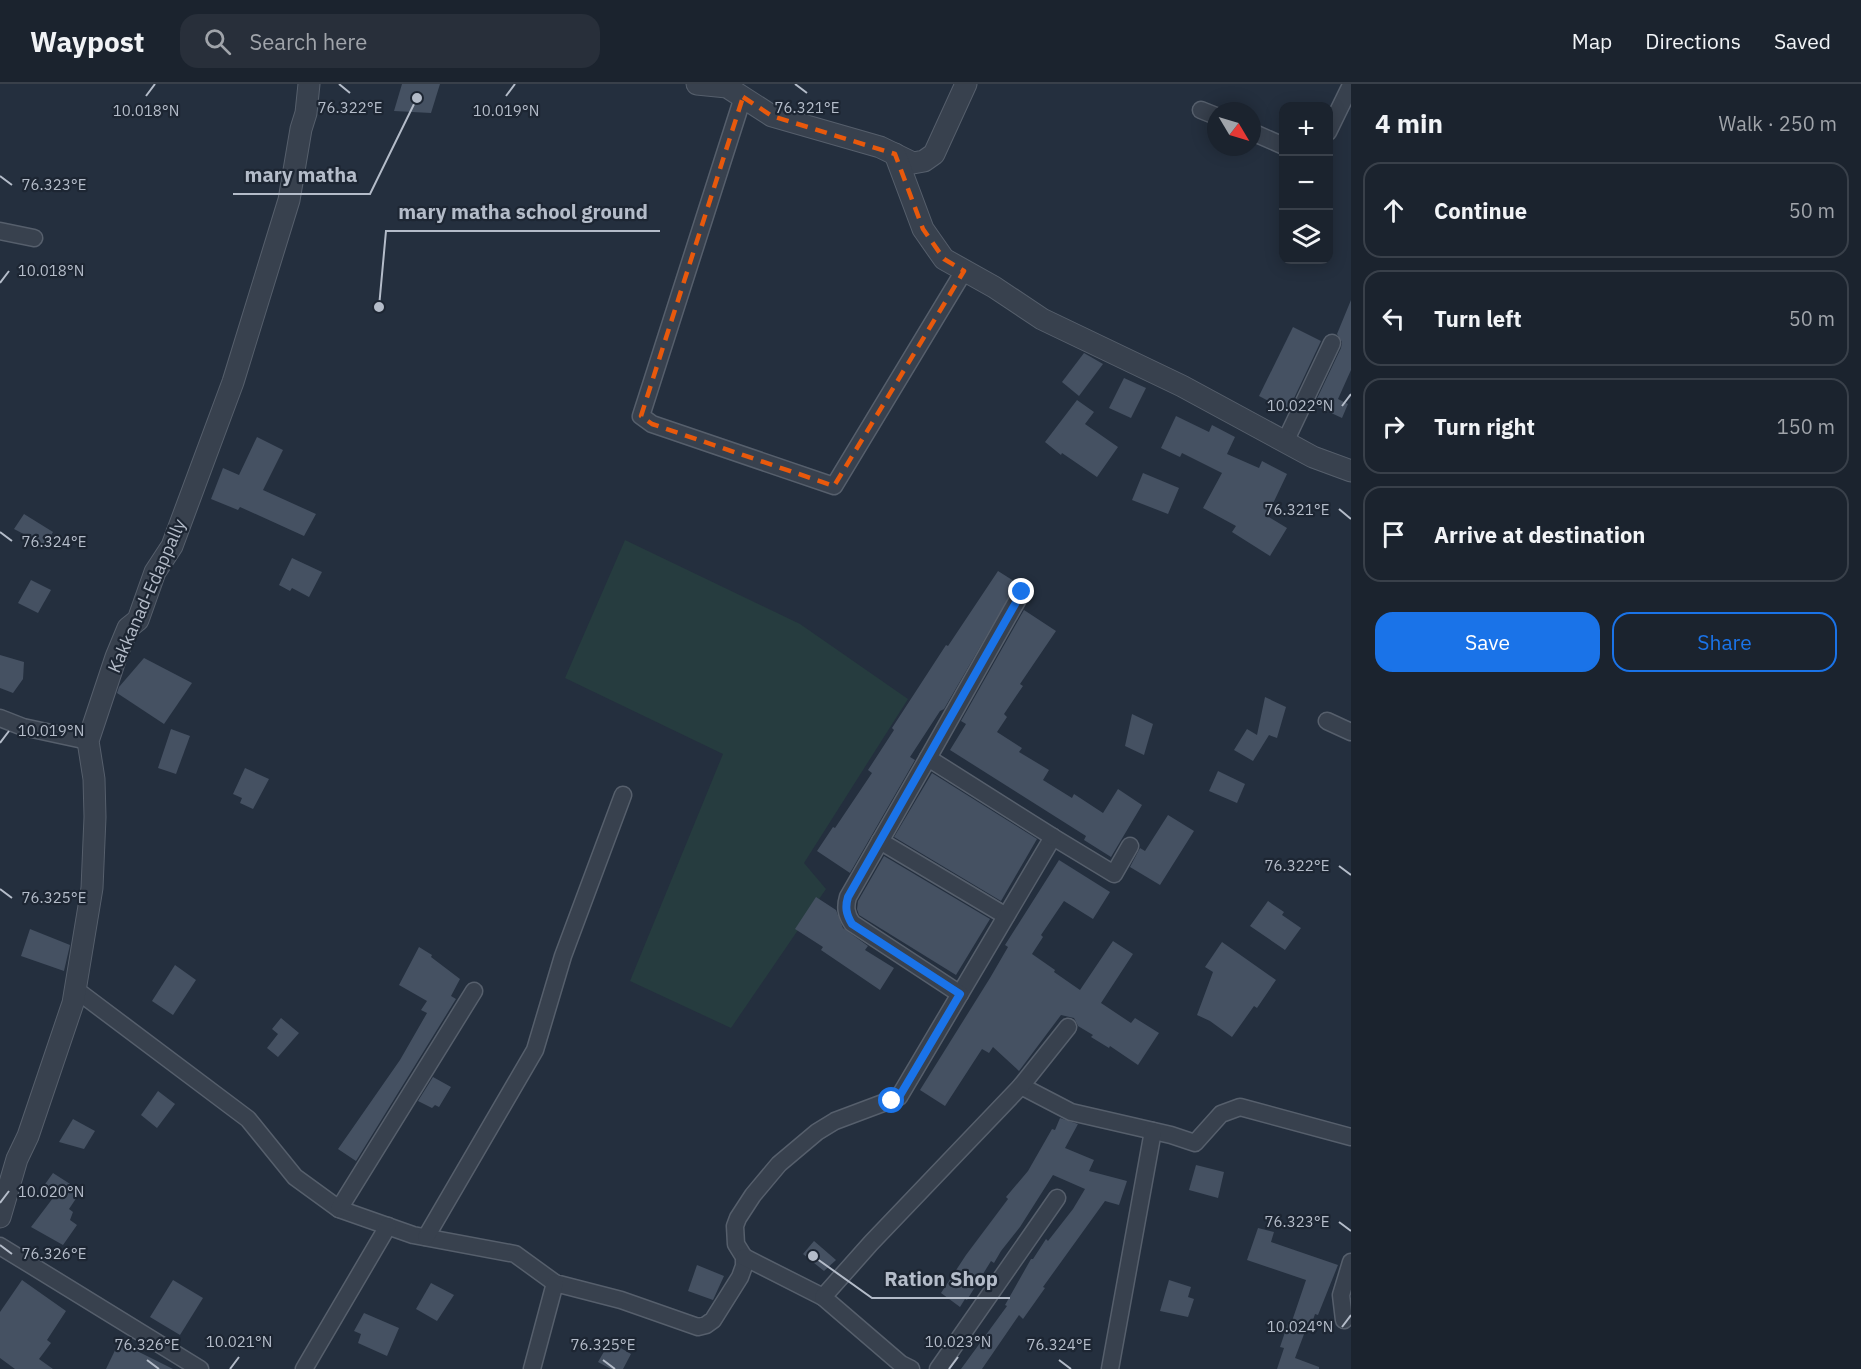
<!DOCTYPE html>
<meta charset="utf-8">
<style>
body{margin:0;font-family:"IBM Plex Sans",sans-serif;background:#282f3a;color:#f1f3f6}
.controls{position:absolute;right:18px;top:18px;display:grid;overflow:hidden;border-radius:12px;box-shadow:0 3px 15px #0003}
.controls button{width:54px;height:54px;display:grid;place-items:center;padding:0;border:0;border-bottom:2px solid #39404a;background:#1b232e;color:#f1f3f6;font:30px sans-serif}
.compass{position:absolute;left:1207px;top:18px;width:54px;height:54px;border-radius:50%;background:#1b232e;box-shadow:0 3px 15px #0003;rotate:128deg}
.stop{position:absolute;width:18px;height:18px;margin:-14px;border:4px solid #1a73e8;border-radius:50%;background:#fff}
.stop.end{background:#1a73e8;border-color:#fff;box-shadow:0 2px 6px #0008}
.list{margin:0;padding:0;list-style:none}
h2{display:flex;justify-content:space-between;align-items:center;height:78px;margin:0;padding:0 24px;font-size:26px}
h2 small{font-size:20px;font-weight:400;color:#a0a4aa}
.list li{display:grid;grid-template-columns:39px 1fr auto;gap:18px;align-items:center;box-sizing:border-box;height:96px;margin:0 12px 12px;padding:0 12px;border:2px solid #39404a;border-radius:18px}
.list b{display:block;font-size:22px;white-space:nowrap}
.list em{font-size:20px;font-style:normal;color:#a0a4aa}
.actions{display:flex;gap:12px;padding:18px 24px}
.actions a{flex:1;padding:14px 0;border:2px solid #1a73e8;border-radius:18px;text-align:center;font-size:21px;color:#1a73e8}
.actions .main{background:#1a73e8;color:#fff}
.icon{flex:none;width:33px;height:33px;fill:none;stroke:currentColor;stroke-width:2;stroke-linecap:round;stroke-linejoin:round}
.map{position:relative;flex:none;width:1351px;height:1285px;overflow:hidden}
header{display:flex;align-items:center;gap:36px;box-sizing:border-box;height:84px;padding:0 30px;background:#1b232e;border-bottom:2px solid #39404a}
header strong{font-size:28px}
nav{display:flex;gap:33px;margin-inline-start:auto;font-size:21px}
.search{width:420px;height:54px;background:#282f3a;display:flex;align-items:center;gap:15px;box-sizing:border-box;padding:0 21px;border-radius:18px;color:#a0a4aa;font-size:22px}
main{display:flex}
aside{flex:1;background:#1b232e}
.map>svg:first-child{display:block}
</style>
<header>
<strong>Waypost</strong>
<div class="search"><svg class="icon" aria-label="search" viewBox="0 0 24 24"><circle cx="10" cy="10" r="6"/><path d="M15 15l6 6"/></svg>Search here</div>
<nav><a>Map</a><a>Directions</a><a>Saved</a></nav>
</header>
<main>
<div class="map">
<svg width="1351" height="1285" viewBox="0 0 1351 1285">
<rect width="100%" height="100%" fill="#242f3e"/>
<polygon fill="#263c3f" points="625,456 800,540 908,615 804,779 826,805 731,944 630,897 723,670 565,594"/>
<g fill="#455162">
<polygon points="402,0 440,0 431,29 394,27"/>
<polygon points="1351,216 1351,286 1338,315 1348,320 1342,334 1314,321 1341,264 1342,258 1337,250"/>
<polygon points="1293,243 1321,257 1288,327 1259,312"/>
<polygon points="1084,269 1103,280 1079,312 1062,298"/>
<polygon points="1124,294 1146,304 1131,334 1109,324"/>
<polygon points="1077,316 1094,328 1085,340 1118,363 1097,393 1062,369 1061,371 1045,358"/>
<polygon points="1176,332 1209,348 1212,341 1235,353 1227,370 1259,384 1262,377 1287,390 1267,432 1287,444 1270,472 1232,448 1236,442 1203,424 1222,389 1182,369 1180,373 1161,364"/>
<polygon points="257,353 283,366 263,406 316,430 304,452 240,423 238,426 211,415 223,384 239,391"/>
<polygon points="1143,389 1179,404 1168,430 1132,416"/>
<polygon points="24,430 53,448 45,461 14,445"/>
<polygon points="292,474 322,488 309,513 292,504 290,507 279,501"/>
<polygon points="998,487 1017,499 944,625 940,627 910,673 915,676 850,789 817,767 833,743 835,744 872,689 868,686 894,646 892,644 946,561 948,562"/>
<polygon points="31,496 51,506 38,529 18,519"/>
<polygon points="1024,526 1056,547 1020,600 1023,602 1004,630 1007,633 997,648 1022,664 1019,668 1049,686 1043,696 1072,714 1074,710 1103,729 1118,705 1142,721 1111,773 1084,756 1086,752 950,666 966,640 961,637"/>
<polygon points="0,571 24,578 23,595 13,609 0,604"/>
<polygon points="144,574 192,599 164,640 117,609 119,603"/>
<polygon points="1265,613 1286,623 1277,654 1269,651 1253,677 1234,666 1247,645 1257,651"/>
<polygon points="1132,630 1153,640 1144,671 1125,662"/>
<polygon points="171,645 190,652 176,690 158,684"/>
<polygon points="245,684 269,695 253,725 240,719 242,714 233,710"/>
<polygon points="1218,687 1245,700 1237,719 1209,707"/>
<polygon points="932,689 1037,755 1001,817 894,753"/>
<polygon points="1168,731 1194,747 1160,801 1130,783 1140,764 1145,767"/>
<polygon points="884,772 990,835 956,891 859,831 857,825 858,817"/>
<polygon points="1059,776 1110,808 1093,835 1064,817 1041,851 1043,853 1032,870 1055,886 1054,888 1080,906 1113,857 1133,870 1101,919 1131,939 1135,934 1159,949 1138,981 1110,962 1109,964 1091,953 1093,951 1078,942 1074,934 1061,931 1019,987 993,963 989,969 982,965 945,1022 920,1006 990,894 1008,863 1005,861"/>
<polygon points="816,813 836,826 843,844 868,862 865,866 894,884 880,906 821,866 823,863 795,845"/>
<polygon points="1268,817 1284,828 1282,831 1301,844 1285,866 1250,842"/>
<polygon points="30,845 70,861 64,887 21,872"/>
<polygon points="1222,858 1276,896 1257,924 1254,922 1232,953 1210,937 1197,931 1213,888 1205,883"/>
<polygon points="419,863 432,871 431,873 460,895 451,912 456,915 356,1077 338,1065 400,976 427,929 421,926 427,917 399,901"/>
<polygon points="175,881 196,896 173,931 152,917"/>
<polygon points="281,934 299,949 278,973 267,964 278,950 272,945"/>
<polygon points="433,993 451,1003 439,1023 435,1021 432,1024 418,1017"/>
<polygon points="158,1007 175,1020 157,1044 141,1031"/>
<polygon points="1060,1034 1078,1040 1065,1064 1094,1076 1089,1087 1127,1097 1119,1121 1105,1117 1043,1203 1045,1204 1023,1235 1019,1231 982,1285 961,1285 1007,1222 1005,1221 1031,1175 1033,1175 1046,1155 1048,1157 1073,1125 1085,1105 1053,1091 1020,1143 1001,1167 994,1179 991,1177 967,1216 965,1215 960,1223 941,1209 966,1171 1008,1115 1006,1113 1028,1087 1052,1045 1055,1046"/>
<polygon points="73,1035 95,1047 84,1065 59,1058"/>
<polygon points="1196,1081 1224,1088 1218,1114 1189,1106"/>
<polygon points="53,1089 81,1107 69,1125 73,1128 70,1136 77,1141 63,1161 31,1143 56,1110 43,1103"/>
<polygon points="1258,1144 1274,1148 1271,1158 1338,1181 1318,1231 1315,1230 1312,1239 1309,1237 1295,1274 1319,1283 1319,1285 1277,1285 1284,1264 1280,1263 1289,1236 1292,1237 1306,1196 1247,1176"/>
<polygon points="814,1157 836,1176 824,1187 803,1170"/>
<polygon points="697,1181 724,1192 713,1216 688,1207"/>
<polygon points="22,1196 66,1227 47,1256 51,1259 39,1275 53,1285 15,1285 0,1274 0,1228"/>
<polygon points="173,1196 203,1214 180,1251 150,1233"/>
<polygon points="1169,1196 1191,1203 1188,1213 1194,1215 1188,1233 1160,1227"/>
<polygon points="431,1199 454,1211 437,1237 416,1225"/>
<polygon points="364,1229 399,1244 387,1272 358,1259 361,1250 354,1247"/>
<polygon points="119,1258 173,1285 106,1285"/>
<polygon points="619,1263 631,1270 623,1285 611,1285 598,1278 606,1264 615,1268"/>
</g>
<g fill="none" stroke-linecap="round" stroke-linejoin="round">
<g stroke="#565f6c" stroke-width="19">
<g id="minor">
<polyline points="743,13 641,332 652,340 834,402 964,187"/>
<polyline points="1201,26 1216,32"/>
<polyline points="1252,48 1284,62"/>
<polyline points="1328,48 1351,1"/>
<polyline points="0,147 34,154"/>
<polyline points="1285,358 1332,259"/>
<polyline points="0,634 23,643 88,657"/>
<polyline points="1327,637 1351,648"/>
<polyline points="928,674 1022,508"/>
<polyline points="880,757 1006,832"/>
<polyline points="75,905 248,1035 295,1093 339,1125 413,1151 515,1170 555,1199 621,1216 698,1243 706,1241 713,1236 740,1193 744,1182 744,1173 736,1160 735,1142 738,1134 753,1111 779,1080 817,1048 835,1037 899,1013 1053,753 1114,790 1130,762"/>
<path d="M 960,910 L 852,839 C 846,830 845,823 848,813 L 928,674 L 1053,753"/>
<polyline points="1021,1002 1071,1028 1171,1051 1195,1059 1221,1030 1240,1023 1351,1053"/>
<polyline points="339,1125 474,907"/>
<polyline points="426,1153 535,966 563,872 623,711"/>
<polyline points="0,1162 200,1285"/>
<polyline points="744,1173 823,1213"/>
<polyline points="1344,1236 1341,1211 1351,1178"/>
<polyline points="304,1285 388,1142"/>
<polyline points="532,1285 555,1199"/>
<polyline points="911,1285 901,1280 823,1213 871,1159 1021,1002 1068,943"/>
<polyline points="938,1285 1057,1114"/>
<polyline points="1110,1285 1153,1047"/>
</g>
</g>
<g stroke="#565f6c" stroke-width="23">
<g id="tertiary">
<polyline points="697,0 727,3 772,32 880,63 913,79 924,77 934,70 966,0"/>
<polyline points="895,70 923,145 944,175 994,203 1042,235 1182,302 1313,373 1351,387"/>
<polyline points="0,1133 17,1075 28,1052 73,919 92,804 95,733 94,695 88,657 116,573 128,544 138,536 155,488 172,462 233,298 289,116 301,45 306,29 309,0"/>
</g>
</g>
<use href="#minor" stroke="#38414e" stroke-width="16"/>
<use href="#tertiary" stroke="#38414e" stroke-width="21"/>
</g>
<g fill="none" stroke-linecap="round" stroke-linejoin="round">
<path stroke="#1a73e8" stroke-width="8" d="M 892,1017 L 899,1013 L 960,910 L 852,840 C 846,830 845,823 848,813 L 1022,508"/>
</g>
<path fill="none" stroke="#e8590c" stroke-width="4.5" stroke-dasharray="12 8" stroke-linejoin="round" d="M 743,13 L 772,32 L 895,70 L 923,145 L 944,175 L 964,187 L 834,402 L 652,340 L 641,332 Z"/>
<path fill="none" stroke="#b4bcc9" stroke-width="2" d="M 339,0 L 350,9M 795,0 L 807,9M 146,12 L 155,0M 506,12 L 515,0M 0,92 L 12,101M 0,199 L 9,187M 1342,322 L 1351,310M 1339,425 L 1351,435M 0,448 L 12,457M 0,659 L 9,647M 1339,782 L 1351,791M 0,805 L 12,814M 0,1119 L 9,1107M 1339,1138 L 1351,1147M 0,1161 L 12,1170M 1342,1243 L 1351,1231M 147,1276 L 159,1285M 603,1276 L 615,1285M 1059,1276 L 1071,1285M 230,1285 L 239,1273M 949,1285 L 958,1273"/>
<g text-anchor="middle" stroke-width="4.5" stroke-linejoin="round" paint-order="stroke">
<g font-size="18" fill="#b4bcc9" stroke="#1d2633">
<text transform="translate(147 512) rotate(-66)" y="6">Kakkanad-Edappally</text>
</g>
</g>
<g font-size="15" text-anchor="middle" fill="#b4bcc9" stroke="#1d2633" stroke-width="4.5" stroke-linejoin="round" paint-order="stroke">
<text x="350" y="29">76.322°E</text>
<text x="807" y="29">76.321°E</text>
<text x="146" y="32">10.018°N</text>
<text x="506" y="32">10.019°N</text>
<text x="54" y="106">76.323°E</text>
<text x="51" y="192">10.018°N</text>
<text x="1300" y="327">10.022°N</text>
<text x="1297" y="431">76.321°E</text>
<text x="54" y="463">76.324°E</text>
<text x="51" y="652">10.019°N</text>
<text x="1297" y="787">76.322°E</text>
<text x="54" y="819">76.325°E</text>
<text x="51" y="1113">10.020°N</text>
<text x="1297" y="1143">76.323°E</text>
<text x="54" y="1175">76.326°E</text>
<text x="1300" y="1248">10.024°N</text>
<text x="239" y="1263">10.021°N</text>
<text x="958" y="1263">10.023°N</text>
<text x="147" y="1266">76.326°E</text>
<text x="603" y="1266">76.325°E</text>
<text x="1059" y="1266">76.324°E</text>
</g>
<path fill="none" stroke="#b4bcc9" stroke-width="2" d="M417 14L370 110H233M379 223L386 147H660M813 1172L872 1214H1010"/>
<g fill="#b4bcc9" stroke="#1d2633" stroke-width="2">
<circle cx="417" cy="14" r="6"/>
<circle cx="379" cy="223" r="6"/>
<circle cx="813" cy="1172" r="6"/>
</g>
<g font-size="20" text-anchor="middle" font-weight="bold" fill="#b4bcc9" stroke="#1d2633" stroke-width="4.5" stroke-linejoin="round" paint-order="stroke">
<text x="301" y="98">mary matha</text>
<text x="523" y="135">mary matha school ground</text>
<text x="941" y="1202">Ration Shop</text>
</g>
</svg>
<div class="controls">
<button>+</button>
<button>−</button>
<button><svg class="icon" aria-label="layers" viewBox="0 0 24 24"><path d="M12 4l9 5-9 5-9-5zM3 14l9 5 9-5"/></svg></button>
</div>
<svg class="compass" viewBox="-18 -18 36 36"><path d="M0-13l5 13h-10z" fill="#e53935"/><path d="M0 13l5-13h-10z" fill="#a0a4aa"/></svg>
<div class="stop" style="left:892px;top:1017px"></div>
<div class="stop end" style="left:1022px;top:508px"></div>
</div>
<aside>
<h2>4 min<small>Walk · 250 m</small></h2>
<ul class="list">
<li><svg class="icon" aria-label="ahead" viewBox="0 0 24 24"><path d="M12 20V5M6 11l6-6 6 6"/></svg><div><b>Continue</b></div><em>50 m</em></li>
<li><svg class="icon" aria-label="left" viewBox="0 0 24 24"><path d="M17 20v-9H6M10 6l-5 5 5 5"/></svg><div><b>Turn left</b></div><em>50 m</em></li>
<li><svg class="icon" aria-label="right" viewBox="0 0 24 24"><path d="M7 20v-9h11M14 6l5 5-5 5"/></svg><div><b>Turn right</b></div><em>150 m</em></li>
<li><svg class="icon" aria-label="arrive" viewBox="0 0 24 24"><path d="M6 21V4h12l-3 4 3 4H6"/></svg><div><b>Arrive at destination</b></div></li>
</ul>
<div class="actions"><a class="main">Save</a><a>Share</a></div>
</aside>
</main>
